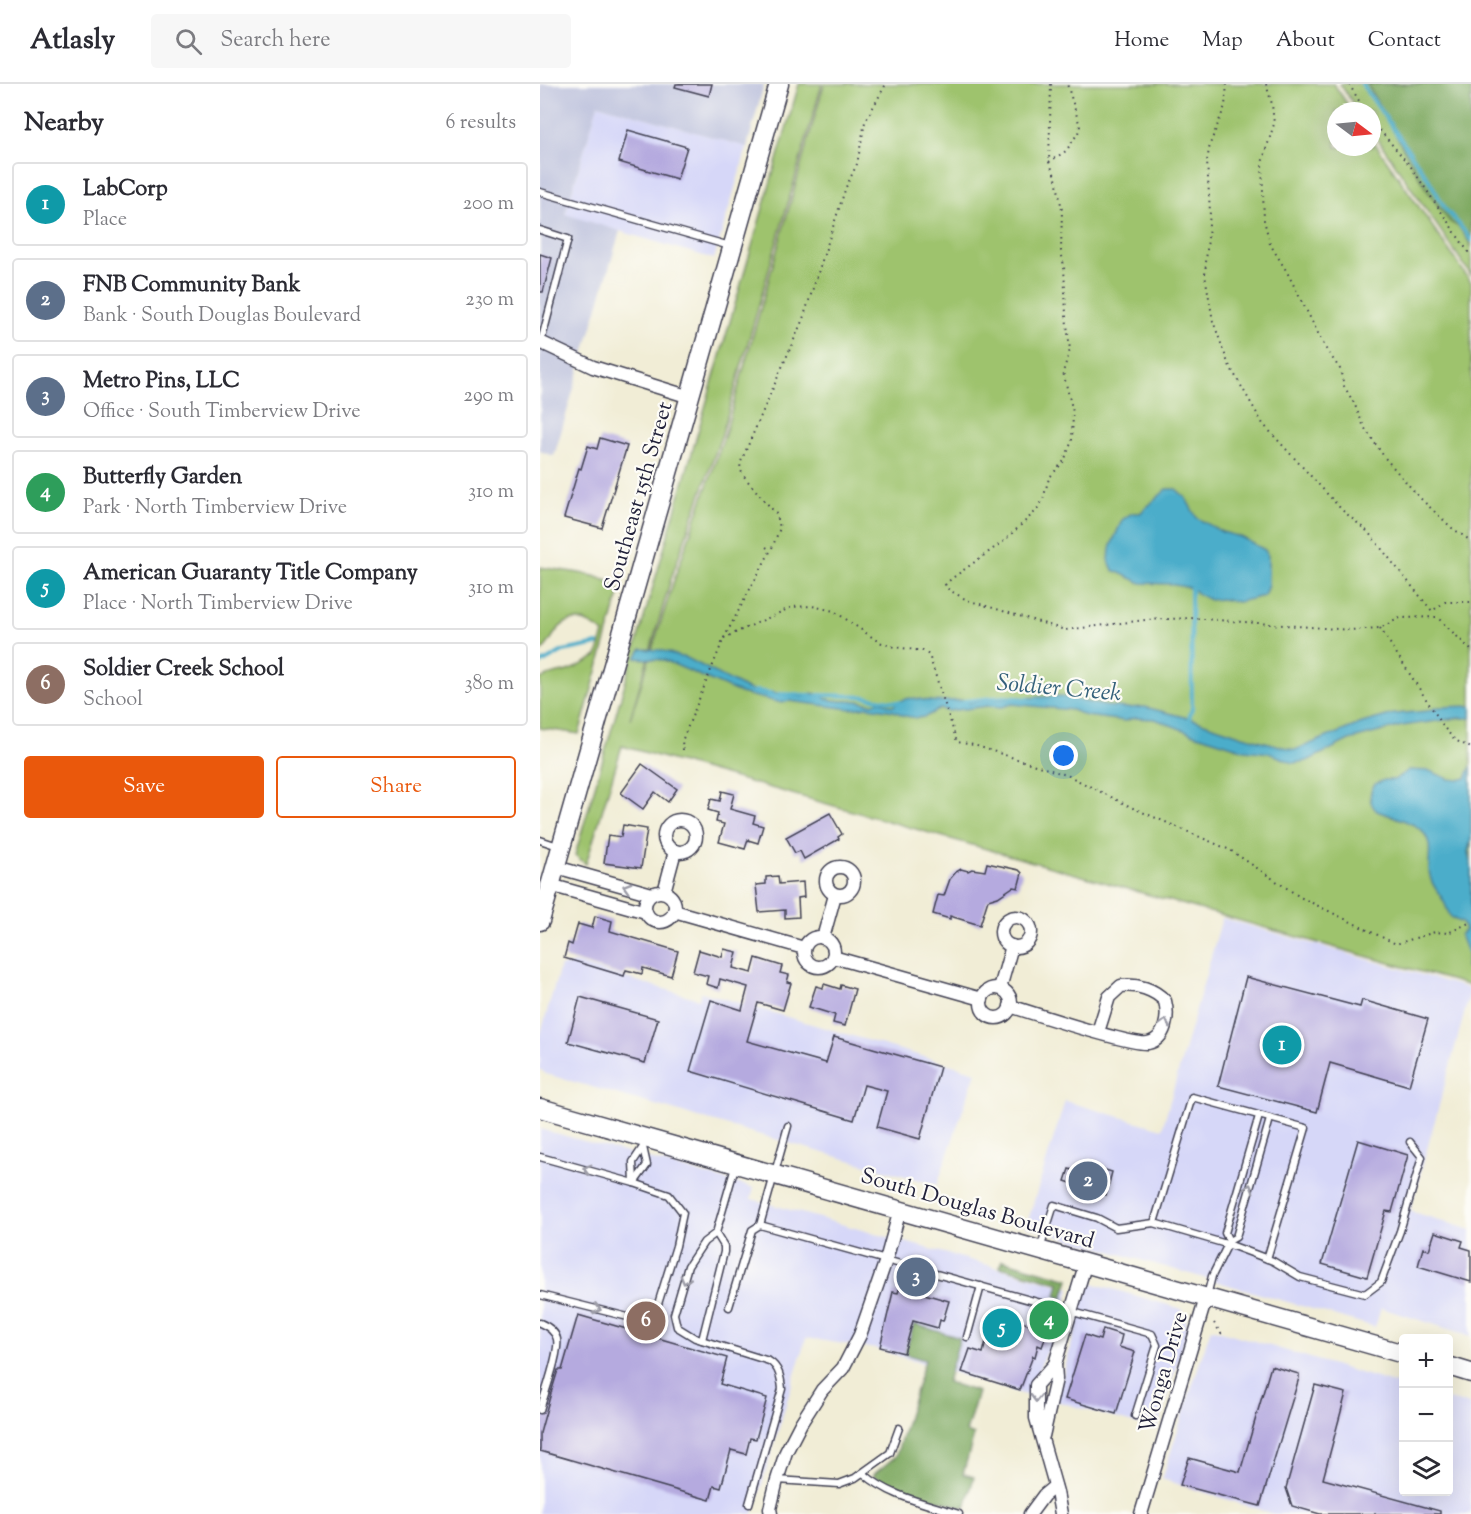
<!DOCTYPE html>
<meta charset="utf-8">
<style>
body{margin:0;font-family:"Sorts Mill Goudy",serif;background:#f7f7f7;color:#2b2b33}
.controls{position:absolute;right:18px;bottom:18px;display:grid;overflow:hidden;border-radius:6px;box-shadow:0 6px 24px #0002}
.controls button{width:54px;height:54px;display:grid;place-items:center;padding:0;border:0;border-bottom:2px solid #e1e1e2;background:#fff;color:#2b2b33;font:30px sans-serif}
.compass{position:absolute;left:787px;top:18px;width:54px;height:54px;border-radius:50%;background:#fff;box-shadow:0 6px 24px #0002;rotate:106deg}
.you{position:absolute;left:524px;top:672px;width:21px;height:21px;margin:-15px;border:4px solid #fff;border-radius:50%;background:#1a73e8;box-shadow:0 0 0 9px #1a73e833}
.badge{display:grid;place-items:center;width:39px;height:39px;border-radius:50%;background:#ea580c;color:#fff;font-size:20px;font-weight:700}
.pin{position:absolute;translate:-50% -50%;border:3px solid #fff;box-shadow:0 2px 6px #0006}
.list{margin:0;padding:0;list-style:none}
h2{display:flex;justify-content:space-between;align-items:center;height:78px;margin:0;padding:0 24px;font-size:26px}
h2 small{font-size:20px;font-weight:400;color:#7c7c81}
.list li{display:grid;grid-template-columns:39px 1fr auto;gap:18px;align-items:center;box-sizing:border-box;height:84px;margin:0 12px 12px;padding:0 12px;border:2px solid #e1e1e2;border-radius:6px}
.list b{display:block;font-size:22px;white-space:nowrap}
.list p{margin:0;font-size:20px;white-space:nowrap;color:#7c7c81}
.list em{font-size:20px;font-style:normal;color:#7c7c81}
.actions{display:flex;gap:12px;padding:18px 24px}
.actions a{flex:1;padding:14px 0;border:2px solid #ea580c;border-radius:6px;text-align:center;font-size:21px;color:#ea580c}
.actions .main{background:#ea580c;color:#fff}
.icon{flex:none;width:33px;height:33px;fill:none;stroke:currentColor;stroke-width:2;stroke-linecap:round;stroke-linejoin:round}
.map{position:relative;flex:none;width:931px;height:1430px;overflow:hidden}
header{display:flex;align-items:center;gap:36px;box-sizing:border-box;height:84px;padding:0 30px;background:#fff;border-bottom:2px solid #e1e1e2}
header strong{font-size:28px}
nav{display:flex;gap:33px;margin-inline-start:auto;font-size:21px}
.search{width:420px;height:54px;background:#f7f7f7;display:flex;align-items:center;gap:15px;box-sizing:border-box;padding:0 21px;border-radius:6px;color:#7c7c81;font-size:22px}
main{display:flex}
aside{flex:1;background:#fff}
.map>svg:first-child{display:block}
</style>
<header>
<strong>Atlasly</strong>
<div class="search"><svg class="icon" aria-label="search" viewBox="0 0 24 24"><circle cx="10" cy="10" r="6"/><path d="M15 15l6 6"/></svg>Search here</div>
<nav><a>Home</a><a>Map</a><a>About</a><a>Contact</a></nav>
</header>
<main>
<aside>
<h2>Nearby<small>6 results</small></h2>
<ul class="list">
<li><span class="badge" style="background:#0f9aa8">1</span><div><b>LabCorp</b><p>Place</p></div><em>200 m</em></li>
<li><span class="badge" style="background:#5c6f8a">2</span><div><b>FNB Community Bank</b><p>Bank · South Douglas Boulevard</p></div><em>230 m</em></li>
<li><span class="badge" style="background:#5c6f8a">3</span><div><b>Metro Pins, LLC</b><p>Office · South Timberview Drive</p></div><em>290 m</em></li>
<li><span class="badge" style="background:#2e9e5b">4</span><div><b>Butterfly Garden</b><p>Park · North Timberview Drive</p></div><em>310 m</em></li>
<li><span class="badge" style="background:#0f9aa8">5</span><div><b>American Guaranty Title Company</b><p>Place · North Timberview Drive</p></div><em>310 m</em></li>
<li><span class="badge" style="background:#8d6e63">6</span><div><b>Soldier Creek School</b><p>School</p></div><em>380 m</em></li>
</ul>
<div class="actions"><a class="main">Save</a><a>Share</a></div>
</aside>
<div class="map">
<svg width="931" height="1430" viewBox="0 0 931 1430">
<rect width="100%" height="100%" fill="#fdfcf7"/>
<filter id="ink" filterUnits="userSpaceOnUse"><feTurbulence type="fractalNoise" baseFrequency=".0167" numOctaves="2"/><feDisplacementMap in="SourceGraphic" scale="12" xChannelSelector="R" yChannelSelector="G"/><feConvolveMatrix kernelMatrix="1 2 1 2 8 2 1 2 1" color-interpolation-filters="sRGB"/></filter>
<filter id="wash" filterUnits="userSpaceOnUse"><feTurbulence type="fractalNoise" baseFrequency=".008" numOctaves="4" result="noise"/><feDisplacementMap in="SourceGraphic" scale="24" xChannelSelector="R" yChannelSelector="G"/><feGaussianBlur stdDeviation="1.35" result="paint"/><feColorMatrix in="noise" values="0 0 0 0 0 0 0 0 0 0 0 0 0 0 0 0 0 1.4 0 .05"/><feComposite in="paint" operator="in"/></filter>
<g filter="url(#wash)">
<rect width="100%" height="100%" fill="#f1edd6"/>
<g fill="#d6d7f8">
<polygon points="58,20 207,63 174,175 25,131"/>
<polygon points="682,834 931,905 870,1127 931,1146 931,1252 841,1224 835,1243 486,1143 525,1017 622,1045"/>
<polygon points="34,879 159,915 161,908 436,988 397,1101 6,990 0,985 0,952 20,883"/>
<polygon points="0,1045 214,1104 211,1115 530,1204 518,1251 503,1275 489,1312 336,1265 266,1254 213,1430 0,1430"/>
<polygon points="555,1200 642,1225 646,1236 647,1247 617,1346 516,1317 544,1214 550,1201"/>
<polygon points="671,1244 863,1302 864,1408 908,1408 909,1315 931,1321 931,1430 733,1430 622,1395"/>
</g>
<polygon fill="#bec2dd" points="0,0 224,0 207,63 58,20 25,130 80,147 14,372 0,367"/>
<g fill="#9ec36d" stroke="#607254" stroke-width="1.5">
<polygon points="259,0 282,0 182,350 132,492 90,635 135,493 185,350 284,0 794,0 812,27 796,27 796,63 832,63 832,55 931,198 931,902 82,662 46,780 35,771"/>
<polygon points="800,0 931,0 931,191 832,47 832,27 818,27"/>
<path d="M 0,483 C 21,487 69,489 80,507 L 39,650 L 0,644 L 0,595 C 11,590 13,590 24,588 C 36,585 47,578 57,572 L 64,549 C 47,536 30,528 15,549 C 10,556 7,564 0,568 Z"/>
</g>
<g fill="#7ea960" stroke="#50664e" stroke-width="1.5">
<polygon points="827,0 931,0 931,161 919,143 910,138 886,105"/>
<polygon points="462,1176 529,1195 523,1214 516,1212 519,1199 460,1183"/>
<polygon points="374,1240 420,1254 407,1298 438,1308 426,1348 434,1351 423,1390 434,1393 425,1424 346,1401 333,1391 356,1372 385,1276 365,1270"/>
</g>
<g fill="#4badca" stroke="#366882" stroke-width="1.5">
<polygon points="627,405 636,405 645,413 657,434 682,448 701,453 725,466 728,472 728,501 724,512 698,518 681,515 670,516 658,510 651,504 629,500 601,499 573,486 569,477 570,464 582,436 592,429 600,429"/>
<path d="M 101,565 L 121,566 L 141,573 L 145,573 L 207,605 L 225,610 L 230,608 L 264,613 C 273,605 279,612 288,615 C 297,618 307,617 317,617 C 324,617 330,623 339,617 L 353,622 C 368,610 374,615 390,617 C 400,619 415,616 426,616 L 429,619 L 446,616 L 518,612 L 566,622 L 586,624 L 605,623 L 652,635 L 703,652 L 755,666 L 822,639 L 854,630 L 887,627 L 899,623 L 931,622 L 931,634 L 918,634 L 862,642 L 809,656 L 767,677 L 753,679 L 730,669 L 705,666 L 651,649 L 615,635 L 594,634 L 585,637 L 546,632 L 532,626 L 472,620 L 462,623 L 448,622 L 409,627 L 400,625 L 385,633 L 377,634 L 365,632 L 354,627 L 328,623 L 311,625 L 249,617 L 242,619 L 200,609 L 124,576 L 96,574 Z"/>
<path d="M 931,682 L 931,755 L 928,768 L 931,783 L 931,883 L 927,885 L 926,884 L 928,871 L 920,851 L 925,846 L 922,839 C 908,833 911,834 905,820 C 901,810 892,803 890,792 C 886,776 895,762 883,748 C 875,738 849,732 837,727 C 829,720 828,709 835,700 L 844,696 L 854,696 L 869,686 L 890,687 L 909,695 L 918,696 L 926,694 Z"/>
</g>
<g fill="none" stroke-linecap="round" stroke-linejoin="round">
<g stroke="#4badca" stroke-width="4">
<polyline points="822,0 889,96 906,126 918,139 931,156"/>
<polyline points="0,580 23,567 58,560"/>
<polyline points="215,607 231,609"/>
<polyline points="239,610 270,611"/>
<polyline points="278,611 320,612 363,619"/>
<polyline points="424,617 464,613 488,615"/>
<polyline points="648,638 652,624 651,504"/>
</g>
</g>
<g id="blocks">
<g fill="#b5aadf">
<polygon points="136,0 172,0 169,12 135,3"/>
<polygon points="88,46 147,63 137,95 79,78"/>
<polygon points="0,170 12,174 3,208 0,208"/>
<polygon points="60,354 87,362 62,444 24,434 39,384 41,385 48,362 57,365"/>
<polygon points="102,680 137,705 128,718 115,708 103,725 81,709"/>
<polygon points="182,707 194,710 190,725 215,732 213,739 223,742 218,759 208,756 205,765 179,758 184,740 176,738 178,729 168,726 171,715 180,717"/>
<polygon points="290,729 302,750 298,753 299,755 264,775 260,767 255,769 246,753"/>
<polygon points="83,741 107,745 101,784 64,779 68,751 81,753"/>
<polygon points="447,779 479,786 482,789 478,804 473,803 458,813 448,816 440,841 410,832 410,835 393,830 398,811 404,812 410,795 416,788 421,785 428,787 432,785 445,787"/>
<polygon points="238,792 239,800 263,798 264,813 258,814 259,833 245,834 245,826 219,828 216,801 226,800 226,793"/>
<polygon points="55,832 72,837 70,847 138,867 131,892 103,884 102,890 86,886 84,892 24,874 28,859 32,861 38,840 52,844"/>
<polygon points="184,865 197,868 193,884 212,889 216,874 242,882 240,889 249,891 247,898 251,899 243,926 218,919 207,957 286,979 294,953 400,983 380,1055 337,1043 347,1007 324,1001 314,1036 150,987 171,916 202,926 208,903 180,895 178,904 166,900 168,892 153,888 159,866 182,873"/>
<polygon points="706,893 820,923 822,916 888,935 869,1002 790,979 777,1028 678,1002"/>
<polygon points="284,900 300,905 301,901 315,905 305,942 293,939 295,931 269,923 276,902 283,904"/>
<polygon points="40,913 118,935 105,979 28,958"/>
<polygon points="818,1056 868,1071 852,1128 846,1127 827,1193 782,1180"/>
<polygon points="545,1080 572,1088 566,1111 525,1097 529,1085 542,1089"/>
<polygon points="895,1148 923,1157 921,1163 931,1166 931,1198 878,1182 883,1164 889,1166"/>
<polygon points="360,1203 409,1217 403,1237 400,1236 398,1244 373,1237 364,1269 340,1263 353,1208 358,1209"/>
<polygon points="455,1228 478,1234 478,1237 503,1245 502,1248 507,1249 502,1263 498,1261 495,1273 493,1272 480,1306 422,1288 430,1265 443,1269 451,1238"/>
<polygon points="38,1231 187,1274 180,1300 227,1314 216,1355 210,1354 206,1370 191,1366 181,1404 174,1402 170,1416 0,1367 0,1349 11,1309 18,1286 22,1286"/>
<polygon points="563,1245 582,1251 579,1263 595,1268 576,1330 525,1315 545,1251 560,1256"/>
<polygon points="731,1282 759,1290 759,1294 720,1422 640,1401 649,1374 700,1388"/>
<polygon points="775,1301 806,1309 783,1395 900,1427 900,1430 780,1430 752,1422 746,1404"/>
</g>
</g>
</g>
<g filter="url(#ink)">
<use href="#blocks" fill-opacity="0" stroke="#414052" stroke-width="1.5"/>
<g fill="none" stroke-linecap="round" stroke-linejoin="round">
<g stroke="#414052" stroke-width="9">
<g id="lane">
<polyline points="0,108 190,162"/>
<polyline points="0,146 28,155 1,258"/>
<polyline points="0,756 18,762"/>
<polyline points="0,1073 94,1099 129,1111 143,1129 136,1162 118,1220 100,1236 0,1211"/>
<path d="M 195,1083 L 176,1149 L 164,1158 L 148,1182 L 134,1230 L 137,1243 L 155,1254 L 229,1277 C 239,1283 241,1294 242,1305 L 209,1420"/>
<polyline points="94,1098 93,1078 103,1063"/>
<polyline points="94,1099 107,1081 103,1063 105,1057"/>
<polyline points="220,1141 612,1250 617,1261 595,1332"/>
<polyline points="689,1157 696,1153 730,1035"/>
<polyline points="689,1157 685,1149 719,1032"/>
<polyline points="500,1165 514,1121 557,1134 576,1144 614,1139"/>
<polyline points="727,1175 766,1044 652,1013 614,1139 693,1162 733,1177 760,1193 825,1210 841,1198 860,1147 882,1073 870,1058"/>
<polyline points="667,1212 672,1192 689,1158"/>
<polyline points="189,1223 212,1146 220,1141 248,1042"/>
<path d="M 0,1239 C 7,1242 15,1247 17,1255 C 20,1268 4,1311 0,1326"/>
<polyline points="427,1253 441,1202"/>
<polyline points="162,1256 184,1168 184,1162 176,1149"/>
<path d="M 323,1389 C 350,1413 385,1419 419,1430"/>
<polyline points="237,1396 299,1400 315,1394 350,1369 359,1344"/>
</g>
</g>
<g stroke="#414052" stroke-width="15">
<g id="street">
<polyline points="0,258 53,283 150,313"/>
<circle cx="140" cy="752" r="16"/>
<circle cx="300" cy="797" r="14"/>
<polyline points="16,783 112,810"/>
<polyline points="10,801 106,828"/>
<circle cx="120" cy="823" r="15"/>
<polyline points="124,808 135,767"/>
<polyline points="134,827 264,864"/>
<circle cx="476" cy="848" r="15"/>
<circle cx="279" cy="868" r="15"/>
<polyline points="283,854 295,811"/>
<polyline points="293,873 442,915"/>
<polyline points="460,904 472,862"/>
<circle cx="456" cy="919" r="15"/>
<path d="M 470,922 C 492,929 593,962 608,959 C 626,955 629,933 625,917 C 614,905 597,900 581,902 L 569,913 L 558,948"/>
<polyline points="503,1352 516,1295 515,1280"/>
<polyline points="231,1430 230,1425 237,1396 246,1368 261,1339 282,1306 303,1284 320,1251 346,1176 360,1126"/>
<polyline points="490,1430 504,1411 515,1402"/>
<polyline points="521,1430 517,1408 496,1334 496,1301 515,1280 546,1178"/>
<polyline points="601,1430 666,1214"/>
</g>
</g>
<g stroke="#414052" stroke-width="21">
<g id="secondary">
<polyline points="0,837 239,0"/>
<polyline points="0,1024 864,1270"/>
<polyline points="908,1282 931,1289"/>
</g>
</g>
<g stroke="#414052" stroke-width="2" stroke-dasharray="1.5 4.5" stroke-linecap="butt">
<polyline points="511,0 509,78 516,94 522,126 521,167 524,182 526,232 530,266 523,288 533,328 532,357 524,377 509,394 503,415 496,427 464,457 411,495 405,501 409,506 427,516 525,546 605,536 651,534 810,546 840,544 860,534 897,533 931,566"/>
<polyline points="687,0 685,22 670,60 667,77 670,128 665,191 673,237 688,279 723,340 802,426 828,448 892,527 905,518 931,518"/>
<polyline points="726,0 732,20 734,40 722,79 724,136 730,160 747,188 786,265 800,285 804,302 814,319 824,343 845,374 880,414 912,444 931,457"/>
<polyline points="809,0 825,27"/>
<polyline points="832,37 871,83 931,172"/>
<polyline points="509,78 526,67 538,49 540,42 527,0"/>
<polyline points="226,463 231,466"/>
<polyline points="840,544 906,646 915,656 931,664"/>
<polyline points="184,554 232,464 240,444 237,431 206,395 201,387 200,380 263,235 306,103 317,80 325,38 346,0"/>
<polyline points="143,666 142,657 184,554 252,523 272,522 294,527 339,558 354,563 383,567 389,571 417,658 434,661 529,692 593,724 690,766 760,813 856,860 895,848 908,849 931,838"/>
<polyline points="674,1239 682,1251"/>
</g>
<use href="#lane" stroke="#fff" stroke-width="6"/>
<use href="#street" stroke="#fff" stroke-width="12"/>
<use href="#secondary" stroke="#fff" stroke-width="18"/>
</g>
<defs><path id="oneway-chevron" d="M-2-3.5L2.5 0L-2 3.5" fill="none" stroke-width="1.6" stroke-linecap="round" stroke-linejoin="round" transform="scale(1.5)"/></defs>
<g stroke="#9c9ca7">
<use href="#oneway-chevron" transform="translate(87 803) rotate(-164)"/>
<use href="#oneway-chevron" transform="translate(625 939) rotate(-75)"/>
<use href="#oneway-chevron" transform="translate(47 1085) rotate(-164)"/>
<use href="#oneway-chevron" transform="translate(709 1104) rotate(-74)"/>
<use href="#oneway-chevron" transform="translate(145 1196) rotate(106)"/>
<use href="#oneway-chevron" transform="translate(57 1225) rotate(14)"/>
<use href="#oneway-chevron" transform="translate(496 1314) rotate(91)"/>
</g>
</g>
<g text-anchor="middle" stroke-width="4.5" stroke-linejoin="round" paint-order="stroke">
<g font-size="22" fill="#22223b" stroke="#fdfcf7">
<text transform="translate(97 412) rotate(-74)" y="8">Southeast 15th Street</text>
<text transform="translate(438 1123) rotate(16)" y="8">South Douglas Boulevard</text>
<text transform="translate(622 1288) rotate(-74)" y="8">Wonga Drive</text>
</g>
<g font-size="24" font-style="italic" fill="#34617b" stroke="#fdfcf7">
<text transform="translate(519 603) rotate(5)" y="8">Soldier Creek</text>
</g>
</g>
</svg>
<div class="controls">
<button>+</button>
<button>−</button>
<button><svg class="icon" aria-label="layers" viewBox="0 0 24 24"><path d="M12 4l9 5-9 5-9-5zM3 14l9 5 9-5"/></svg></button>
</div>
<svg class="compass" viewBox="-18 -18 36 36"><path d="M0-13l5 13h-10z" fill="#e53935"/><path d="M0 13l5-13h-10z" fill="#7c7c81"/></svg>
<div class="you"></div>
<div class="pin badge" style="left:742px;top:961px;background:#0f9aa8">1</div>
<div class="pin badge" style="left:548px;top:1097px;background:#5c6f8a">2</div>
<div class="pin badge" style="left:376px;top:1193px;background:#5c6f8a">3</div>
<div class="pin badge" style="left:509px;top:1236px;background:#2e9e5b">4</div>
<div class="pin badge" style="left:462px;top:1244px;background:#0f9aa8">5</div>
<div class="pin badge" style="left:106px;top:1237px;background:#8d6e63">6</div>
</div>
</main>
